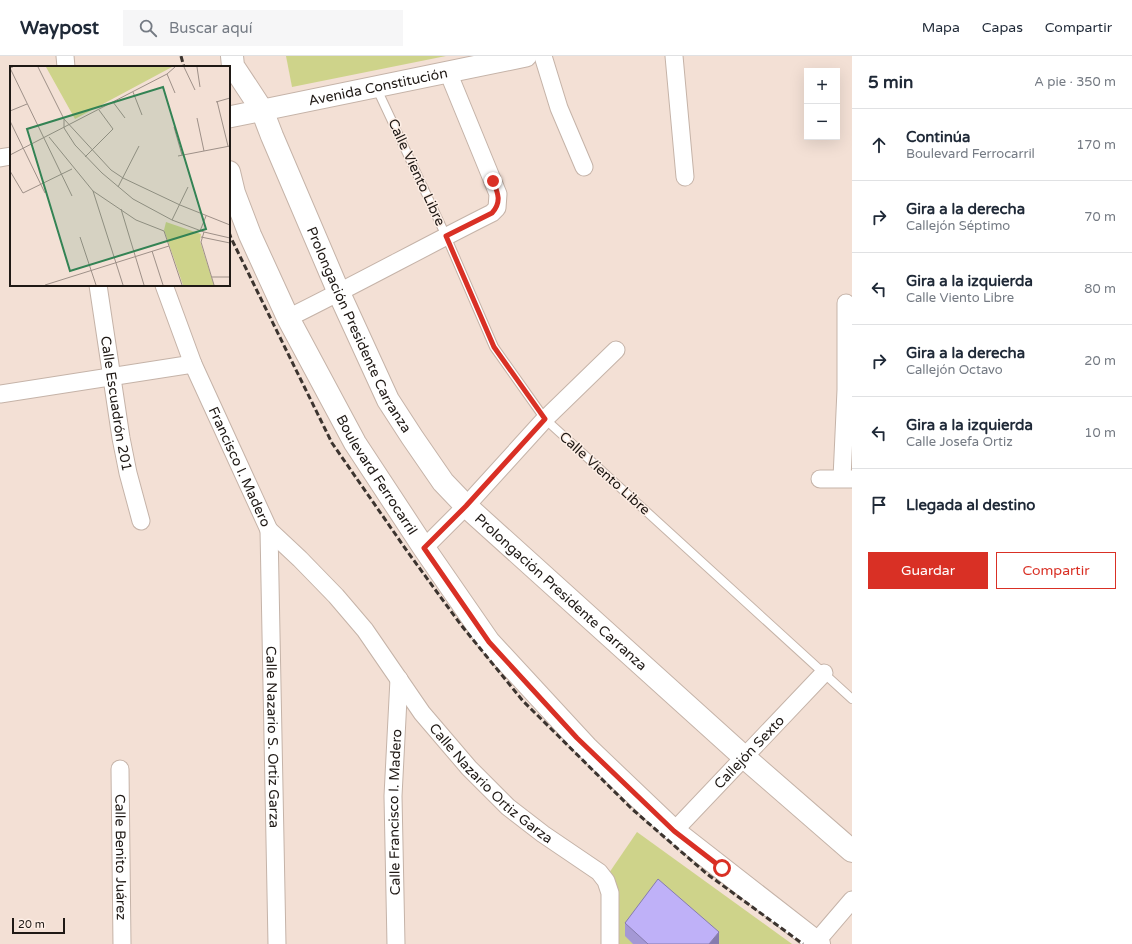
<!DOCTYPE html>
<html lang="es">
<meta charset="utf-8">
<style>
body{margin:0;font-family:"Varela Round",sans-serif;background:#f6f6f7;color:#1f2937}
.controls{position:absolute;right:12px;top:12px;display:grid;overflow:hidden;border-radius:0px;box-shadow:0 4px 16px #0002}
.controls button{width:36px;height:36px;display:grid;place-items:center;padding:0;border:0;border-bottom:1px solid #e0e1e3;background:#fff;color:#1f2937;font:20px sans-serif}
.scale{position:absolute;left:12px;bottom:10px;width:53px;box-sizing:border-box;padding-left:4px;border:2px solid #1f1915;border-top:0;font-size:11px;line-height:14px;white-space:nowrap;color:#1f1915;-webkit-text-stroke:3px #fdeee5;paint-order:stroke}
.stop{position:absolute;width:12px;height:12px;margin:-9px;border:3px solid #d93025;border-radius:50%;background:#fff}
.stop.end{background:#d93025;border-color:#fff;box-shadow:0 1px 4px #0008}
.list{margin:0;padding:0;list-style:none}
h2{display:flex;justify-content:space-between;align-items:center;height:52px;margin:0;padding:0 16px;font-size:17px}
h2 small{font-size:13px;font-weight:400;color:#747a83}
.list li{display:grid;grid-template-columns:26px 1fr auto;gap:12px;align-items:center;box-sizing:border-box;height:72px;padding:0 16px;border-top:1px solid #e0e1e3}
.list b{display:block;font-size:15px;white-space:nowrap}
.list p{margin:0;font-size:13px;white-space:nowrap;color:#747a83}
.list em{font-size:13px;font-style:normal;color:#747a83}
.actions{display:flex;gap:8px;padding:12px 16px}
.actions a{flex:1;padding:9px 0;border:1px solid #d93025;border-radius:0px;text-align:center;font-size:14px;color:#d93025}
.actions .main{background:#d93025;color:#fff}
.icon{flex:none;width:22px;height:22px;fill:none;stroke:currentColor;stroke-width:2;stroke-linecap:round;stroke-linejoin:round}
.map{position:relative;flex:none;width:852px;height:888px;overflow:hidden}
header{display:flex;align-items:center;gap:24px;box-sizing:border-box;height:56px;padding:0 20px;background:#fff;border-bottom:1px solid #e0e1e3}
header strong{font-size:19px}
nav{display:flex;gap:22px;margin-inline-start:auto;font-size:14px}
.search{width:280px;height:36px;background:#f6f6f7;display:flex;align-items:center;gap:10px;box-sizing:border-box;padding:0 14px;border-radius:0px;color:#747a83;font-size:15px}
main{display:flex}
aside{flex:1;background:#fff}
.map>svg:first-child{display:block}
</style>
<header>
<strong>Waypost</strong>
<div class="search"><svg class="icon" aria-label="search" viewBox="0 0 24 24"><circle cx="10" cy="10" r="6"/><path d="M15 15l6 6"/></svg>Buscar aquí</div>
<nav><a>Mapa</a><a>Capas</a><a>Compartir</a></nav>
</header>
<main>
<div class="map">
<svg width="852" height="888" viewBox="0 0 852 888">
<rect width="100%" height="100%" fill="#f3e0d5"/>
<g fill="#ced38a">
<polygon points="286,0 446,0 292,31"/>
<polygon points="637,776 792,888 615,888 609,817"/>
</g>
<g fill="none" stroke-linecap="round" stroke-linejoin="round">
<g stroke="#c5b3a8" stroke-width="10">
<polyline id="service" points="376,31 446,180 494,291 545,363 852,643"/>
</g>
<g stroke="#c5b3a8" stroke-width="19">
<g id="minor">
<polyline points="65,0 66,11"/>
<polyline points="543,0 559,52 584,111"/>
<polyline points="674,0 685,121"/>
<polyline points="0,102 11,100"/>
<path id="s1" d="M 98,229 L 121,382 L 128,417 L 141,465"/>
<path id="s2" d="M 164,229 L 193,308 L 269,474 L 300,503 L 336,540 L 365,574 L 422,657 L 469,712 L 508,751 L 543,778 L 599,816 L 606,825 L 610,837 L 610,888"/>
<path d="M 288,262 C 357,228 424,191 492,157 L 497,152 L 498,138 L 448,16"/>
<polyline points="0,338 193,308"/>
<polyline points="842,422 846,334 846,247"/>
<polyline points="820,423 852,423"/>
<path id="s3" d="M 269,474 L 277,888"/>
<polyline points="424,492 466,450 545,363 616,294"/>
<path id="s4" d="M 120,713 L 122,888"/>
<path id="s5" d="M 674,775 L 824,617"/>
<polyline points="816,886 852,844"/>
<path id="s6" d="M 396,888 L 393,740 L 399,623"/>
</g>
</g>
<g stroke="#c5b3a8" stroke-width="23">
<g id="tertiary">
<path id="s7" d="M 229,61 L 526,0"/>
</g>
</g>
<g stroke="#c5b3a8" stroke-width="24">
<g id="primary">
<path id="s8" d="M 232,0 L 233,10 L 262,54 L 272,80 L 339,237 L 388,344 L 412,381 L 443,426 L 466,450 L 744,701 L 852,795"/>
<path id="s9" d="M 229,116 L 234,137 L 250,179 L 288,262 L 355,387 L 424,492 L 489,586 L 587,692 L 674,775 L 819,888"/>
</g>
</g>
<use href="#service" stroke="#fff" stroke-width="8"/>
<use href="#minor" stroke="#fff" stroke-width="17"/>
<use href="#tertiary" stroke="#fff" stroke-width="21"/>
<use href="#primary" stroke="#fff" stroke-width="22"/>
<g stroke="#3c342f" stroke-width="3" stroke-dasharray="6 3" stroke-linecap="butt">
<polyline points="181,0 184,11"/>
<polyline points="229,176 231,182 332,387 407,495 461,569 523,645 632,753 707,818 803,888"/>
</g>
</g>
<polygon fill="#a498d5" points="625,867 719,888 633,888 625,880"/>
<polygon fill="#867cae" points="719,876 719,888 709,888"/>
<polygon fill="#bfb1f8" stroke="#867cae" points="658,823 719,876 709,888 648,888 625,867"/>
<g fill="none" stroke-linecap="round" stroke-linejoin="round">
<path stroke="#d93025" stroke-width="5" d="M 493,125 C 498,137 502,146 492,157 L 446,180 L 494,291 L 545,363 L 466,450 L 424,492 L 489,586 L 577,682 L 674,775 L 722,812"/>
</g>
<g text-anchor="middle" stroke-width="3" stroke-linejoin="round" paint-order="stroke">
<g font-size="14" fill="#1f1915" stroke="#fdeee5">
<text dy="5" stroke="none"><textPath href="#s7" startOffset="152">Avenida Constitución</textPath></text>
<text transform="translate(417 116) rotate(65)" y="5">Calle Viento Libre</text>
<text dy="5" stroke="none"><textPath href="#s8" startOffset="303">Prolongación Presidente Carranza</textPath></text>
<text dy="5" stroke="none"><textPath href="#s1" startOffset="120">Calle Escuadrón 201</textPath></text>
<text dy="5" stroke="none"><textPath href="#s2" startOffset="197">Francisco I. Madero</textPath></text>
<text transform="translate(605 417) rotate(42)" y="5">Calle Viento Libre</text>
<text dy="5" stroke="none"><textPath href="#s9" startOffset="338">Boulevard Ferrocarril</textPath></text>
<text dy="5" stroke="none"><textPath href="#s8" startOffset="639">Prolongación Presidente Carranza</textPath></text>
<text dy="5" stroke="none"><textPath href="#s3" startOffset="207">Calle Nazario S. Ortiz Garza</textPath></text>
<text dy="5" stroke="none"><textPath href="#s5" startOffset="109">Callejón Sexto</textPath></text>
<text dy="5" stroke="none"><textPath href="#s2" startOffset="605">Calle Nazario Ortiz Garza</textPath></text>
<text dy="5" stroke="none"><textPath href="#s6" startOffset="132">Calle Francisco I. Madero</textPath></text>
<text dy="5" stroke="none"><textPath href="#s4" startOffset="88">Calle Benito Juárez</textPath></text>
</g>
</g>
<g transform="translate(10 10)">
<rect width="220" height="220" fill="#f3e0d5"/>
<path d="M 36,1 L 162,1 L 65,53 ZM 156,156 L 191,168 L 190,175 L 204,219 L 173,219 L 154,164 Z" fill="#ced38a"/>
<path fill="none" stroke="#9e9088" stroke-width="1" d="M 3,1 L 0,2 L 62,130M 28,1 L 54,53 L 101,104 L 113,112 L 170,139 L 220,159M 174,1 L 185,24M 187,1 L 190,21M 157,8 L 165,27M 123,26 L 132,49M 207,35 L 218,80M 103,36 L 115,52M 206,36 L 220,32M 0,45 L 17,38M 187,52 L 194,85M 54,53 L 54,62 L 65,79 L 92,107 L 123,133 L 162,154 L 194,166 L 220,172M 0,55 L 35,127M 164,61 L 172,89M 39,71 L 83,125 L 126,154 L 154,165 L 172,219M 0,89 L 157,8 L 165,1M 168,90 L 220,80M 75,91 L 103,63 L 89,44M 0,105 L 13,127 L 62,103M 108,121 L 129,80M 83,125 L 113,219M 111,143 L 134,219M 162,154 L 178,121M 190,165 L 196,150M 194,166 L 191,176 L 204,219M 70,171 L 86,219M 191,171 L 220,177M 142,185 L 153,219M 202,211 L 220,211M 35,219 L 159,180"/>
<path fill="#338354" fill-opacity="0.15" stroke="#338354" stroke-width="2" d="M 153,21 L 196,163 L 60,205 L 17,63 Z"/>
<rect width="220" height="220" fill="none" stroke="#1f1915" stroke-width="2"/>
</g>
</svg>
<div class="controls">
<button>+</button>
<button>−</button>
</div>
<div class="scale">20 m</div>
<div class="stop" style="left:722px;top:812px"></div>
<div class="stop end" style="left:493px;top:125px"></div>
</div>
<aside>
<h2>5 min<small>A pie · 350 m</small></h2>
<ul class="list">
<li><svg class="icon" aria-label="ahead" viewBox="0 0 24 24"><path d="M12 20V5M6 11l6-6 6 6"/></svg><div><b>Continúa</b><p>Boulevard Ferrocarril</p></div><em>170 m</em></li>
<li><svg class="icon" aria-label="right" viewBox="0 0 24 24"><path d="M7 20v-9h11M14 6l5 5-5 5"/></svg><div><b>Gira a la derecha</b><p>Callejón Séptimo</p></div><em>70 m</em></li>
<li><svg class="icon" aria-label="left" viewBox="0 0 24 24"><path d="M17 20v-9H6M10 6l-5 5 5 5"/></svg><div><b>Gira a la izquierda</b><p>Calle Viento Libre</p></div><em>80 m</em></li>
<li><svg class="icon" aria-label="right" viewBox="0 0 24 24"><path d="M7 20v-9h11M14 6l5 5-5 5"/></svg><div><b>Gira a la derecha</b><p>Callejón Octavo</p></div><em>20 m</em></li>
<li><svg class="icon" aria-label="left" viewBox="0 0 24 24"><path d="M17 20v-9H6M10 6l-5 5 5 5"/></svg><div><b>Gira a la izquierda</b><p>Calle Josefa Ortiz</p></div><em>10 m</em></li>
<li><svg class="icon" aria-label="arrive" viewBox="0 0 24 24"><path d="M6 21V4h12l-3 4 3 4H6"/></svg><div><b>Llegada al destino</b></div></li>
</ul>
<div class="actions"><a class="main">Guardar</a><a>Compartir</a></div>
</aside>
</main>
